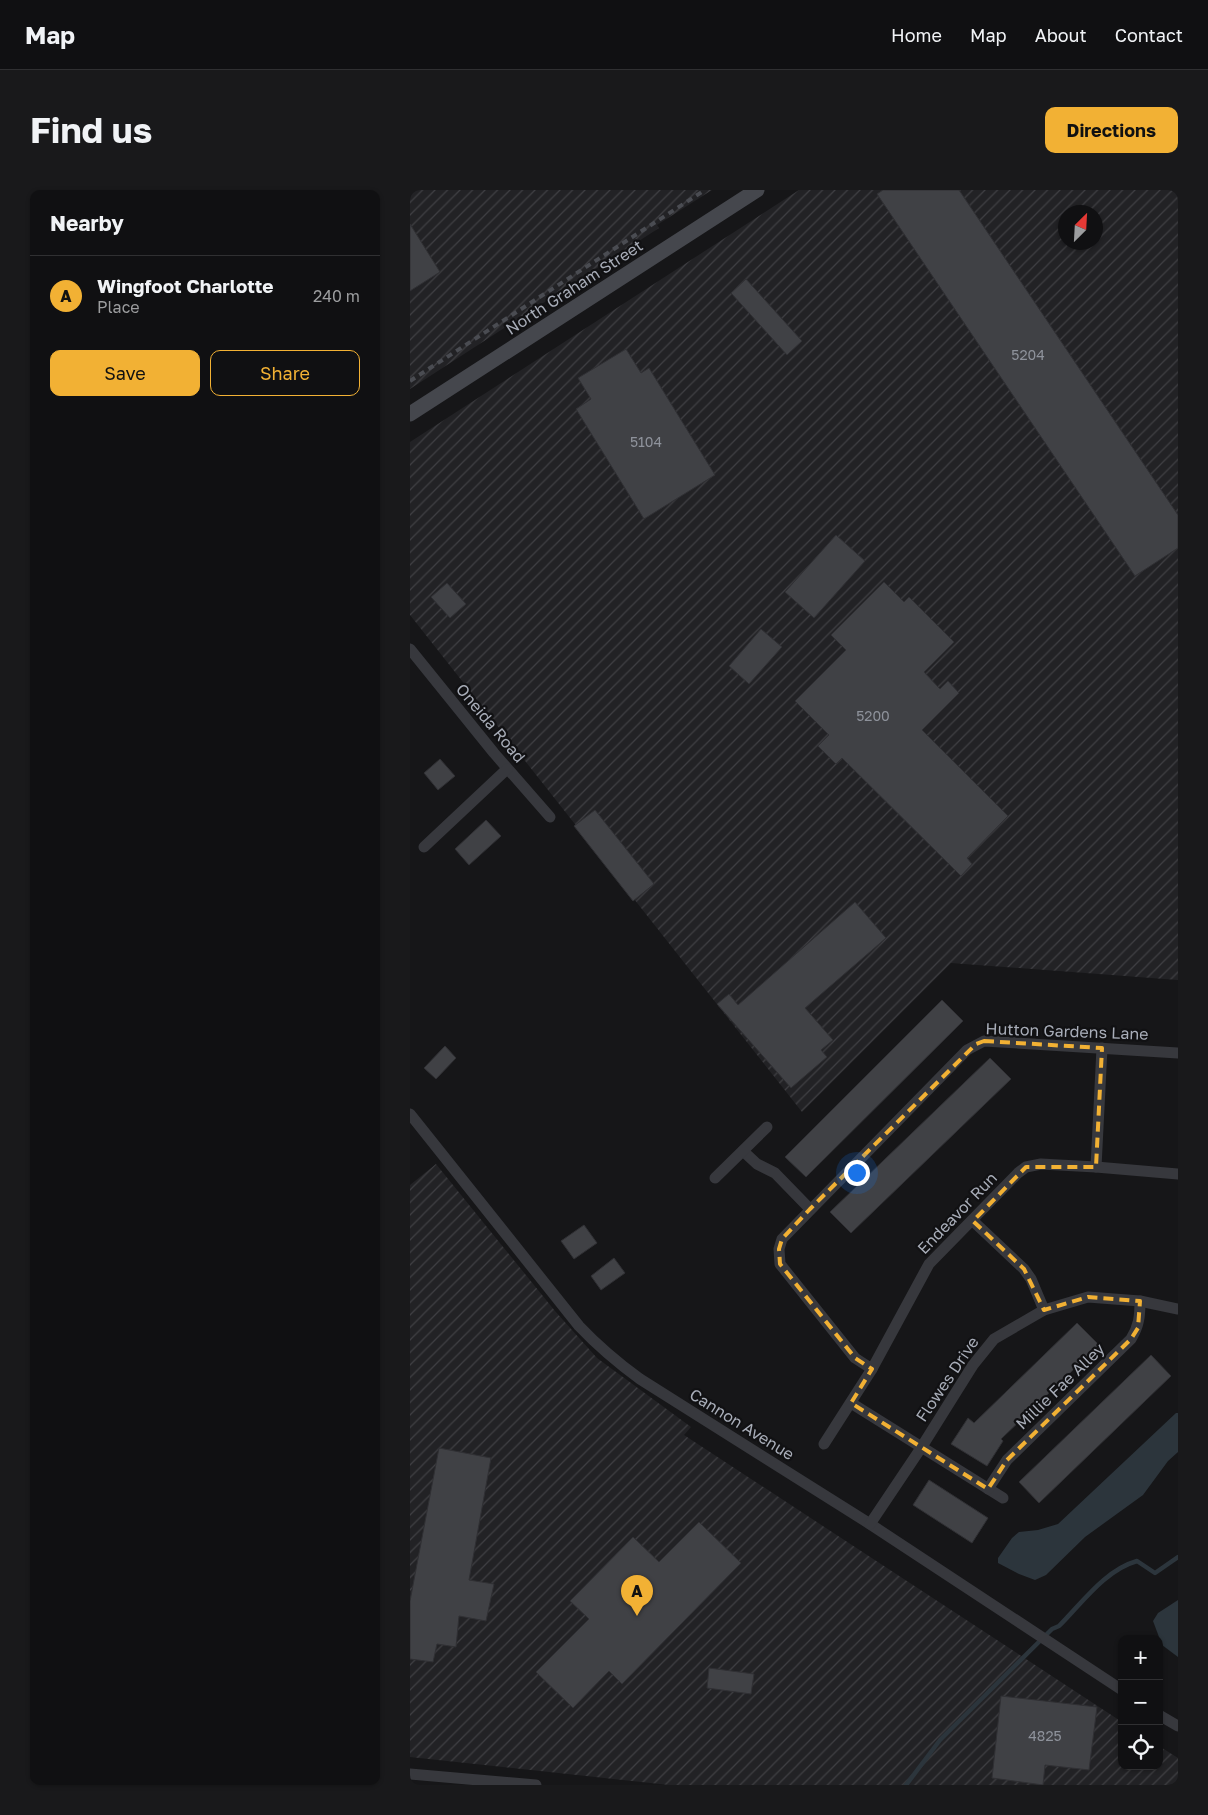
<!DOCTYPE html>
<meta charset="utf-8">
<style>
body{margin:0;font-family:"Golos Text",sans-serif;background:#19191b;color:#f1f3f6}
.controls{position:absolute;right:15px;bottom:15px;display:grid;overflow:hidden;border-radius:10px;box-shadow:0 1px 4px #0004}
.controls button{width:45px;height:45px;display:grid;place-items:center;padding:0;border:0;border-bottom:1px solid #303032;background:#101012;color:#f1f3f6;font:25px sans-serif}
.compass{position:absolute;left:648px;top:15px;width:45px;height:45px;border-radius:50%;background:#101012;box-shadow:0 1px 4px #0004;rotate:24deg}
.you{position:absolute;left:446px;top:982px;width:18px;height:18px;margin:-12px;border:4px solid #fff;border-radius:50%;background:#1a73e8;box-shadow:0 0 0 8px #1a73e833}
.badge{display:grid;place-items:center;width:32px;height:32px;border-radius:50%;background:#f2b134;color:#111;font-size:16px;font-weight:700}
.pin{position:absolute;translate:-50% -41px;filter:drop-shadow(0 1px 2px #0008)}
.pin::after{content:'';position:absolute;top:26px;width:18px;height:15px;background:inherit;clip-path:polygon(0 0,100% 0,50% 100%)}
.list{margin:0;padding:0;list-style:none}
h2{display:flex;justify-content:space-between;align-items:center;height:65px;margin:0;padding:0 20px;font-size:21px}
h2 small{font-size:16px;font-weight:400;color:#9c9d9f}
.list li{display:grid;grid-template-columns:32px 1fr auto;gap:15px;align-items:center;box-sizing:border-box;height:80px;padding:0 20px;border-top:1px solid #303032}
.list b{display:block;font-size:19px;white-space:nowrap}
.list p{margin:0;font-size:16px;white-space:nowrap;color:#9c9d9f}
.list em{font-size:16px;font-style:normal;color:#9c9d9f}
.actions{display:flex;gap:10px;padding:15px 20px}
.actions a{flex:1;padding:11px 0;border:1px solid #f2b134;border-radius:10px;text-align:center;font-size:18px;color:#f2b134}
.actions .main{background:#f2b134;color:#111}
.icon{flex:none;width:28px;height:28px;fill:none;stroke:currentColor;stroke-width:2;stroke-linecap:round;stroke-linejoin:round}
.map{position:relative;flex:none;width:768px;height:1595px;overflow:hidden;border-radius:10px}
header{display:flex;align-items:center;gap:30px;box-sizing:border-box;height:70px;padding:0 25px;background:#101012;border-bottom:1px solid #303032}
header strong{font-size:24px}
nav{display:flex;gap:28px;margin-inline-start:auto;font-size:18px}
.intro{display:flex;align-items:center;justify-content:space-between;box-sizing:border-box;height:120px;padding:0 30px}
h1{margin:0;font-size:35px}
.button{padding:12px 22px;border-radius:10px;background:#f2b134;color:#111;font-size:18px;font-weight:700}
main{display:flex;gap:30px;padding:0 30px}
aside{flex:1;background:#101012;border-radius:10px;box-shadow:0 1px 4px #0004}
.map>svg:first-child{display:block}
</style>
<header>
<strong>Map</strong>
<nav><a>Home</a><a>Map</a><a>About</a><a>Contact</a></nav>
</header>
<div class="intro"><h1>Find us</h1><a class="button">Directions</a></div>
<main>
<aside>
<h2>Nearby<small></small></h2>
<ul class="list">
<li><span class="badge">A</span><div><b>Wingfoot Charlotte</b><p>Place</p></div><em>240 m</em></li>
</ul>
<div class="actions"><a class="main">Save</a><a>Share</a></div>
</aside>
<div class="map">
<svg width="768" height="1595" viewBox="0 0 768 1595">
<defs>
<pattern id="industrial-furrows" width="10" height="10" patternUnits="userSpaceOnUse" patternTransform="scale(1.25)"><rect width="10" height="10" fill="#222225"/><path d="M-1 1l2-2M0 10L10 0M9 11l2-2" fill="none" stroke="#3f3f43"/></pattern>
</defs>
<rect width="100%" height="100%" fill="#161618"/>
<g fill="url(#industrial-furrows)" fill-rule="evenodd">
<polygon points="0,0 302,0 247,35 249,38 0,199"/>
<path d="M 389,0 L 768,0 L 768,790 L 541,773 L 392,922 L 0,425 L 0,252 ZM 656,22 L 686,22 L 686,52 L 656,52 Z"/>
<polygon points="26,974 145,1121 187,1168 281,1237 274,1245 712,1532 712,1576 749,1576 749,1556 768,1568 768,1595 259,1595 0,1567 0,995"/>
</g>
<g fill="#2c353c">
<polygon points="766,1223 768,1223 768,1262 758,1271 733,1305 675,1347 636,1385 625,1390 609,1384 588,1373 588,1368 602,1348 609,1342 628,1340 648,1334"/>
<polygon points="768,1410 768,1467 752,1455 743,1431 748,1423"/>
</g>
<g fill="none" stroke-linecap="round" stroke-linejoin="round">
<path stroke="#2c353c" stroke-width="4.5" d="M 496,1595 L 530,1550 L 642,1439 L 649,1436 C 672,1413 695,1380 727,1371 L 745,1383 L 768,1367"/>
</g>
<g fill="#404145" stroke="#303034">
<polygon points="473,0 549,0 768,325 768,358 725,386 467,4"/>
<polygon points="0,34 30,82 0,101"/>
<polygon points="336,89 392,151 377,165 321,103"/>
<polygon points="216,159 231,183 239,178 305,285 234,329 166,219 181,209 168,188"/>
<polygon points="426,345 455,371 404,428 375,402"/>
<polygon points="474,392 494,412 499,407 544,452 514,482 530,499 538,491 549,503 512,540 598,626 557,668 562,674 551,686 432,568 426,574 408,556 419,545 385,511 436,460 421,445"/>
<polygon points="37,393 56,414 40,428 21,407"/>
<polygon points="351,439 372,457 339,494 319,476"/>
<polygon points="30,569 45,586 28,600 14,583"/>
<polygon points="185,620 244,694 223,711 164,636"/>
<polygon points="76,630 91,646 59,675 45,659"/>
<polygon points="445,712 476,748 395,818 423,850 411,860 417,867 381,898 307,814 319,804 328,815"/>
<polygon points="532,810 553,831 396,987 375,967"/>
<polygon points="35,856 46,868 26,889 14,878"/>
<polygon points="580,868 601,889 441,1043 420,1022"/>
<polygon points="174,1035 187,1053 164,1069 151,1051"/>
<polygon points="204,1068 215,1083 191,1100 181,1086"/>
<polygon points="667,1133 689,1155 591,1249 593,1251 577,1276 541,1254 558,1228 564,1233"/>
<polygon points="741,1165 761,1186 629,1313 609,1292"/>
<polygon points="29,1258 81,1268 59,1390 84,1394 76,1431 49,1426 46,1457 27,1454 23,1472 0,1469 0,1411"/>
<polygon points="519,1290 578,1328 562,1353 503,1315"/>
<polygon points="289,1332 331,1373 212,1494 199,1481 163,1518 126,1482 179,1429 160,1411 223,1347 249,1372"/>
<polygon points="299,1478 344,1484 341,1504 297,1498"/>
<polygon points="591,1506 687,1517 679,1580 635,1575 633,1595 582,1588"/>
</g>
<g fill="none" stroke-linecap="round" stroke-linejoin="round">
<g stroke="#37383d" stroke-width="11">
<polyline points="0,459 84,563 140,627"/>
<polyline points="14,657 97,579"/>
<path d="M 0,924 L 169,1136 C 188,1156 208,1173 230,1189 L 460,1334 L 712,1500"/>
<polyline points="333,961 347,974 365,983 400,1019"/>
<polyline points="686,977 692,858"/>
<polyline points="305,988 357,937"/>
<polyline points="563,1031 614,1079 621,1089 634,1120"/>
<polyline points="462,1179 445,1168 370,1074 369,1059 372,1049 557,860 574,851 768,863"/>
<polyline points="441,1213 593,1308"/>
<polyline points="414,1254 462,1179 519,1074 608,983 616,977 631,974 686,977 768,984"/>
<path d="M 578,1299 L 597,1270 L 721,1149 C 729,1136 730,1126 730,1111"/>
<polyline points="460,1334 511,1258 563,1175 584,1149 634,1120 678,1107 730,1111 768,1119"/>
<polyline points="749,1525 768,1536"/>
<polyline points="0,1584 126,1595"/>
</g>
<polyline stroke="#45474d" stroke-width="15" points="0,224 347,0"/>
<polyline stroke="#4a4c52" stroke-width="4" stroke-dasharray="6 5" stroke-linecap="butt" points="0,191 295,0"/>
</g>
<path fill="none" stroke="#f2b134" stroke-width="4" stroke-dasharray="10 6" stroke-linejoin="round" d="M 574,851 L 692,858 L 686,977 L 616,977 L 563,1031 L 614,1079 L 634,1120 L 678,1107 L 730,1111 L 728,1138 L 721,1149 L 597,1270 L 578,1299 L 441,1213 L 462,1179 L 445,1168 L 370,1074 L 369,1059 L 372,1049 L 400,1019 L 566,854 Z"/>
<g text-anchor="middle" stroke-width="4.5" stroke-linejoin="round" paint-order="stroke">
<g font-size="14" fill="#8e929b">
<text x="618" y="170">5204</text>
<text x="236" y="257">5104</text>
<text x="463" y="531">5200</text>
<text x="635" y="1551">4825</text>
</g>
<g font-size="16" fill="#a8adb8" stroke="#111113">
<text transform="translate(164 97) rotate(-33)" y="6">North Graham Street</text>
<text transform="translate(81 533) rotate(50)" y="6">Oneida Road</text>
<text transform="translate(657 841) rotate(2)" y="6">Hutton Gardens Lane</text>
<text transform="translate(547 1023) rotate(-46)" y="6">Endeavor Run</text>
<text transform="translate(537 1189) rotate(-56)" y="6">Flowes Drive</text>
<text transform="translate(650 1196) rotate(-44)" y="6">Millie Fae Alley</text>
<text transform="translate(332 1234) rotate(32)" y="6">Cannon Avenue</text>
</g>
</g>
</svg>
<div class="controls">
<button>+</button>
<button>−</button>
<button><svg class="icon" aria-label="locate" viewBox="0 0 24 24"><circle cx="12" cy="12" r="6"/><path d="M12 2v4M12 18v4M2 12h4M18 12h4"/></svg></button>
</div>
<svg class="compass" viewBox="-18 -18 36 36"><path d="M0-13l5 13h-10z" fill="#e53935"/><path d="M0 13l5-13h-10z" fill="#9c9d9f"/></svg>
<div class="you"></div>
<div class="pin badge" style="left:227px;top:1426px">A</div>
</div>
</main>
